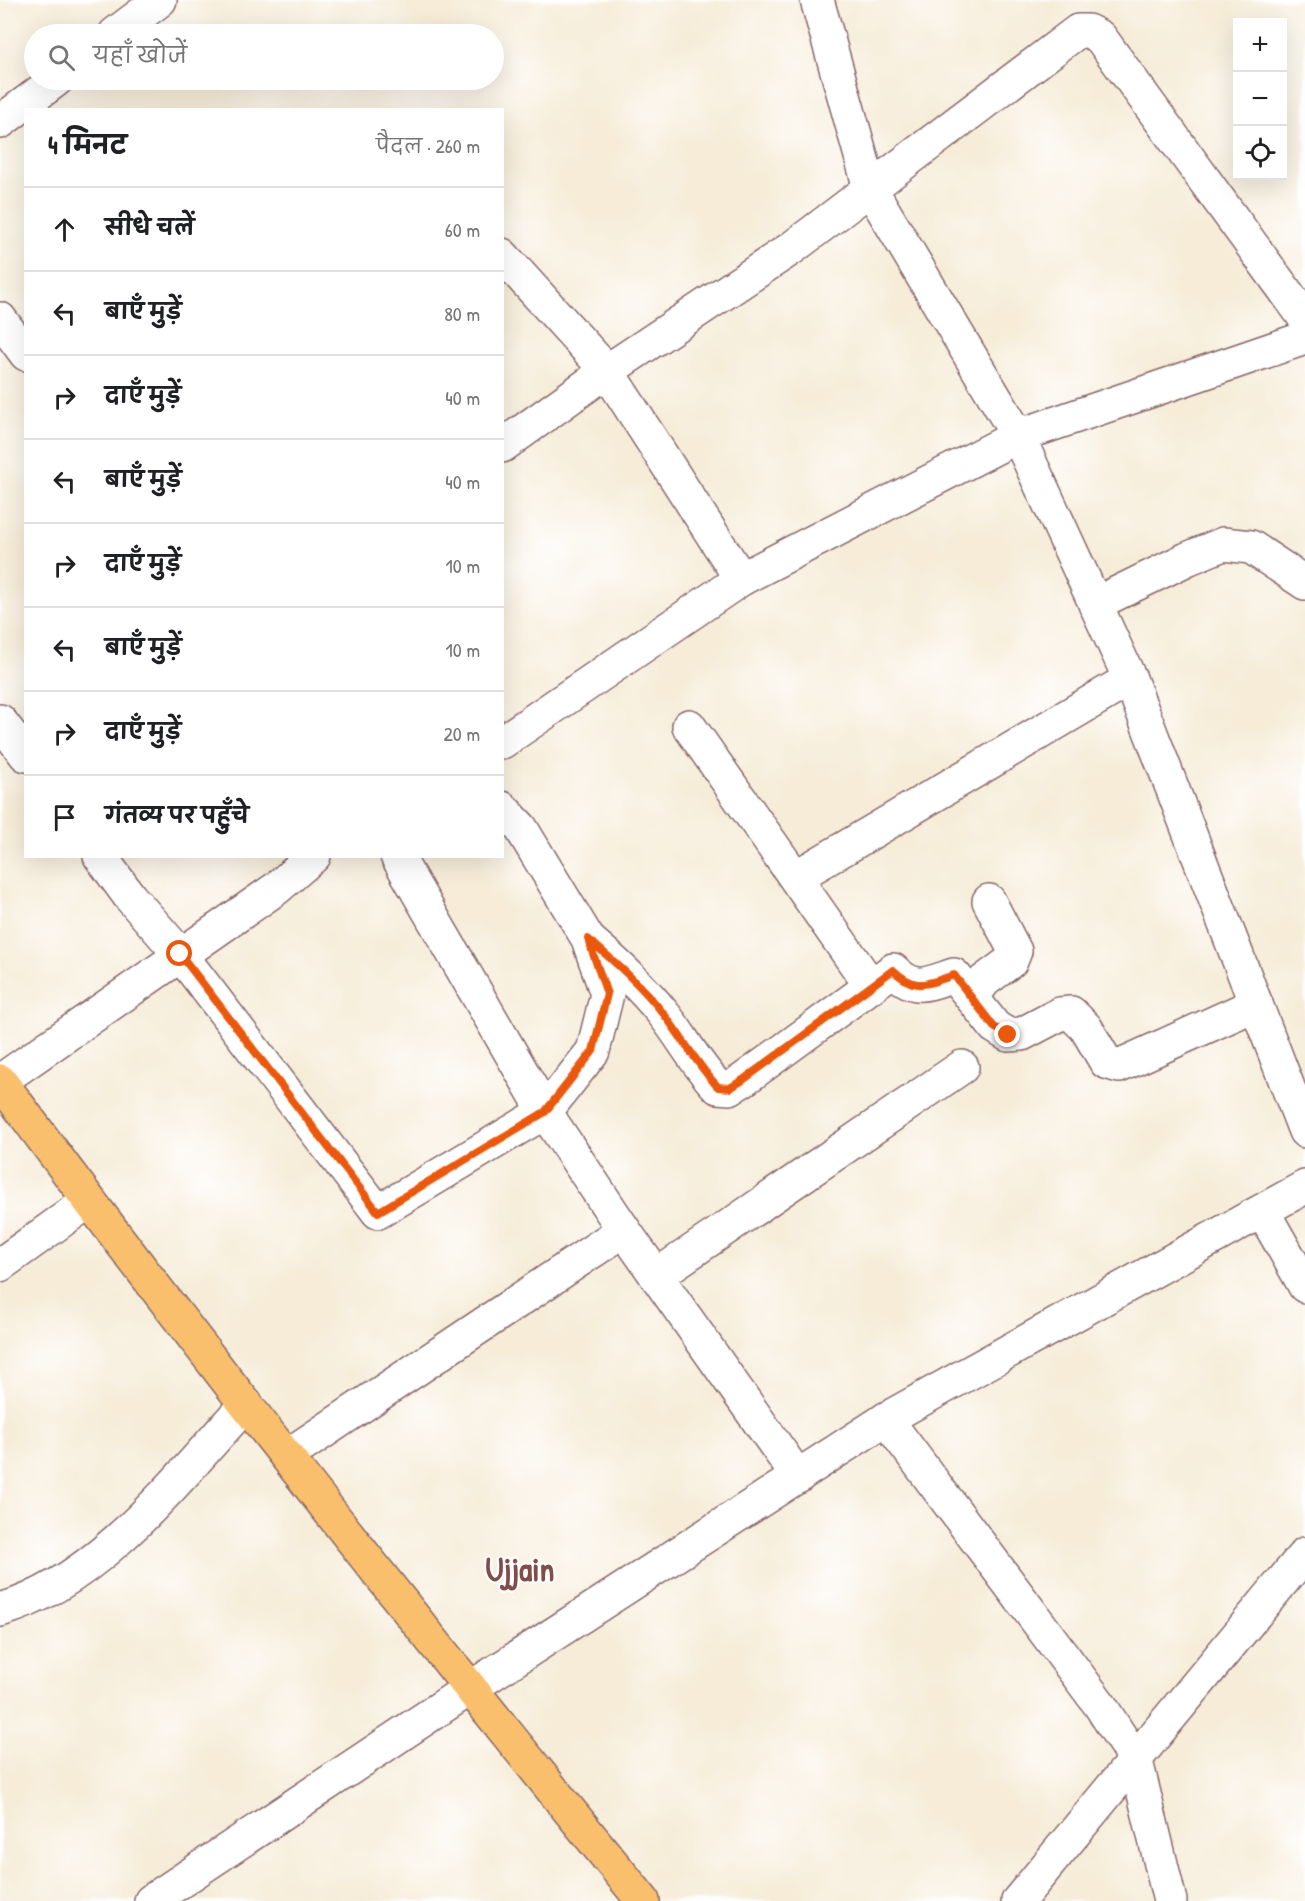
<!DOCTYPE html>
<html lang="hi">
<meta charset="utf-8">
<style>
body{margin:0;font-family:"Patrick Hand","Playpen Sans Deva",sans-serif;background:#f2f2f2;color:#202124}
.controls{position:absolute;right:18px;top:18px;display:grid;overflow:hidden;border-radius:0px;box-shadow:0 6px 24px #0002}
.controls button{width:54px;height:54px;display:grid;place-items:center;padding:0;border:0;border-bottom:2px solid #e0e0e0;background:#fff;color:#202124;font:30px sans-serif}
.stop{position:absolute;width:18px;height:18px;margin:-14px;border:4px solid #ea580c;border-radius:50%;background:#fff}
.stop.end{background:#ea580c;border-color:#fff;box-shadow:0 2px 6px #0008}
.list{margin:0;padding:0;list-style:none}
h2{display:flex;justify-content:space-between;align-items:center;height:78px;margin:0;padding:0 24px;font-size:26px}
h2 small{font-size:20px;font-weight:400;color:#757577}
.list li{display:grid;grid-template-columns:39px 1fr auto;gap:18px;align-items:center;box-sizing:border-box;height:84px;padding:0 24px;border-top:2px solid #e0e0e0}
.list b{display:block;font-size:22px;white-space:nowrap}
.list em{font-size:20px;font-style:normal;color:#757577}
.icon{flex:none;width:33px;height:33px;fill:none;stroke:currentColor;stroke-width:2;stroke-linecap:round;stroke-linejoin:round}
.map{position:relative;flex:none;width:1305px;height:1901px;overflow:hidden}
.search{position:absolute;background:#fff;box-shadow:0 6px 24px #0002;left:24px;top:24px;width:480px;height:66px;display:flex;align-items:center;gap:15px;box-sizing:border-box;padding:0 21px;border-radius:33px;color:#757577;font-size:22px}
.panel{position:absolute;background:#fff;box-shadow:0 6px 24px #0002;left:24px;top:108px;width:480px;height:750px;border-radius:0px}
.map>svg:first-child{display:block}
</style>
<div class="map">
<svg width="1305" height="1901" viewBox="0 0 1305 1901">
<rect width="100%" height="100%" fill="#fff"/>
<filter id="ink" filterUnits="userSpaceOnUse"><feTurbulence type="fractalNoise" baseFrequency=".0167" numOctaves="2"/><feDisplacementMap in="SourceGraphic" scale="12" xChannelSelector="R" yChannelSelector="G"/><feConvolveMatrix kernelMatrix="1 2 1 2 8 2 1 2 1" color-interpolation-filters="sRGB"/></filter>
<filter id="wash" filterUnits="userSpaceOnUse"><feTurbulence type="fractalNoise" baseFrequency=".008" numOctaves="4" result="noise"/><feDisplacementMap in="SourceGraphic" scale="24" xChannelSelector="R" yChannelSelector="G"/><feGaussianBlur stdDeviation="1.35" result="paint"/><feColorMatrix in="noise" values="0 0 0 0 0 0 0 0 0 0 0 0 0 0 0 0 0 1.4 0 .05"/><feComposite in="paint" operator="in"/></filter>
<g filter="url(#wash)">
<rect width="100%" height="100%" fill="#f6ecd8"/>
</g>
<g filter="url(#ink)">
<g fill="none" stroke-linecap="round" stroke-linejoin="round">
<g stroke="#866768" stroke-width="36">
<g id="minor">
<polyline points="817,0 870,188 1018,436 1130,679 1305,1131"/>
<polyline points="115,34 160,0"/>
<polyline points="0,122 56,80"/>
<polyline points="502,255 607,371 741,579"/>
<polyline points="0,319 26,354"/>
<polyline points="502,446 607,371 792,248 1078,31 1088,31 1100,37 1305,318"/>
<polyline points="1095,604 1187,559 1223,544 1251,547 1305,583"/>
<polyline points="0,721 26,755"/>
<polyline points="689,726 871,986"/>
<polyline points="502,742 741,579 1018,436 1305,338"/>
<polyline points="100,856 130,897 180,954 378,1212 545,1112 593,1051 607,994 588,939 521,828 502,808"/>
<polyline points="397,856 545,1112 624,1230 798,1477"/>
<polyline points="796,877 1130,679"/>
<path d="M 589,940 C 616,963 640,985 662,1012 C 682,1036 696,1065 718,1087 L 730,1088 L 743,1080 L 893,970 C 916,992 926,984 954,975 L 995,1027 L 1008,1035 L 1022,1034 L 1060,1014 L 1071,1013 L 1086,1028 L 1106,1062 L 1119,1066 L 1256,1004"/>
<polyline points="972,998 984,981 1011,961 1015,951 989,901"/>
<polyline points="0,1081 277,888 314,856"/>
<polyline points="1263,1212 1305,1286"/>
<polyline points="0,1265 89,1201"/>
<polyline points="656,1276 962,1067"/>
<polyline points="886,1419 1100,1705 1136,1761 1170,1901"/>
<polyline points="287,1456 624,1230"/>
<path d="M 0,1610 C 97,1584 180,1476 246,1404"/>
<polyline points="151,1901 469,1689 886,1419 1305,1187"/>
<polyline points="1018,1901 1305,1554"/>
</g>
</g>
<g stroke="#866768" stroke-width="36">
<path id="major" d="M 0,1081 C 206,1360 423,1632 643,1901"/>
</g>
<use href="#minor" stroke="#fff" stroke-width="33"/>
<use href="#major" stroke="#f9bf6d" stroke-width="33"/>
</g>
</g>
<g fill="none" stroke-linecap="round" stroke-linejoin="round" filter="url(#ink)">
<path stroke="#ea580c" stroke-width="8" d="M 180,954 L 378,1212 L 545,1112 L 593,1051 L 607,994 L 588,939 C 615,962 641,985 663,1013 C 682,1037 697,1065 718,1087 L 730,1088 L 743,1080 L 893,970 C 916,992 926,984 954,975 L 994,1027 L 1008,1035"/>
</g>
<g text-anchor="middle" stroke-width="4.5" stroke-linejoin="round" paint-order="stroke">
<g font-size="33" font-weight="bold" fill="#824d48" stroke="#fff">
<text x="520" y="1581">Ujjain</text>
</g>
</g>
</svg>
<div class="controls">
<button>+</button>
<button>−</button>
<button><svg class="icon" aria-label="locate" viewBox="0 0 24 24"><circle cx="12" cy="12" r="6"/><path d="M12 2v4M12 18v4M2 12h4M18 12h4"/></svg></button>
</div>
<div class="stop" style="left:180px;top:954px"></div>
<div class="stop end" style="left:1008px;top:1035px"></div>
<div class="search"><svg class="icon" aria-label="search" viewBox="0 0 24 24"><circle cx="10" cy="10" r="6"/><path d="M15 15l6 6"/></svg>यहाँ खोजें</div>
<section class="panel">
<h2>4 मिनट<small>पैदल · 260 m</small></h2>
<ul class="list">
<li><svg class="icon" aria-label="ahead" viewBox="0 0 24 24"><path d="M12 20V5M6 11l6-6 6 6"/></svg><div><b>सीधे चलें</b></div><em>60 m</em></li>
<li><svg class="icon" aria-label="left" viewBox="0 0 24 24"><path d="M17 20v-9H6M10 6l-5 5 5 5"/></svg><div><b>बाएँ मुड़ें</b></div><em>80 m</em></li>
<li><svg class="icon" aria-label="right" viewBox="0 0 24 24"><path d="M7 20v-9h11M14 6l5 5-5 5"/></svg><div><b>दाएँ मुड़ें</b></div><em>40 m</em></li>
<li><svg class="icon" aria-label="left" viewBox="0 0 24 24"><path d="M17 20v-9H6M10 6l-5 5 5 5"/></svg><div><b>बाएँ मुड़ें</b></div><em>40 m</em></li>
<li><svg class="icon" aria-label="right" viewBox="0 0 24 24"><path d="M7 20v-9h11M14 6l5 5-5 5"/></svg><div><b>दाएँ मुड़ें</b></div><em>10 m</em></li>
<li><svg class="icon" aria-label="left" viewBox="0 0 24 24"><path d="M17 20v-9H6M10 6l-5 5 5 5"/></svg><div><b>बाएँ मुड़ें</b></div><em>10 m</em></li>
<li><svg class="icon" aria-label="right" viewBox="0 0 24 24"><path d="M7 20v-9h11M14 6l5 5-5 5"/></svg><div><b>दाएँ मुड़ें</b></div><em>20 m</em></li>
<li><svg class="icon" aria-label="arrive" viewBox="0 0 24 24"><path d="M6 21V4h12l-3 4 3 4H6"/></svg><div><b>गंतव्य पर पहुँचे</b></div></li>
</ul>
</section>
</div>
